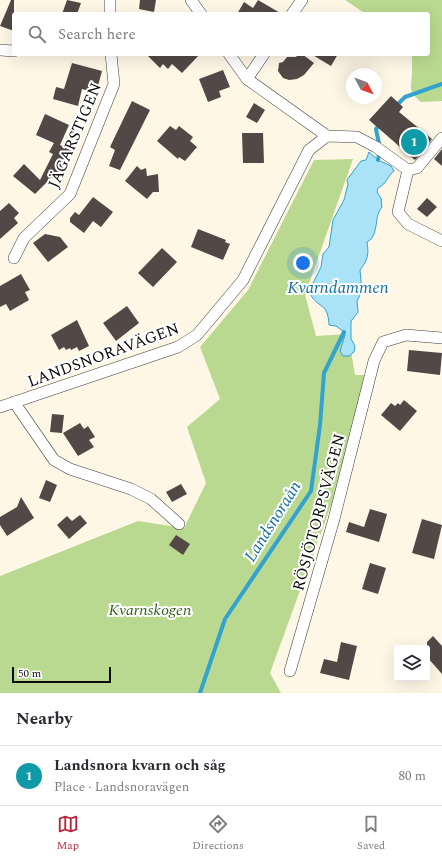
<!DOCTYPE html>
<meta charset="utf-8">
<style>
body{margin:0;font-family:Spectral,serif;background:#f7f7f7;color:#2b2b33}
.controls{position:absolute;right:12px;bottom:12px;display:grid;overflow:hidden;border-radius:4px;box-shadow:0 4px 16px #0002}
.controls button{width:36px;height:36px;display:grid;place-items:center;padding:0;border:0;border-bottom:1px solid #e1e1e2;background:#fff;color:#2b2b33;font:20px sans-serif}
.compass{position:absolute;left:346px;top:68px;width:36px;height:36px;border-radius:50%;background:#fff;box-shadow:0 4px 16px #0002;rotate:131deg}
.scale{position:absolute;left:12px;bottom:10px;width:99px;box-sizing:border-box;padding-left:4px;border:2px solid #0a0a0a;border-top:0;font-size:11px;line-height:14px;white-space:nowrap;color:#0a0a0a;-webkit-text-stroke:3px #fff;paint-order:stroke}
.you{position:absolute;left:303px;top:263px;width:14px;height:14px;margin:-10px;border:3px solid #fff;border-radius:50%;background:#1a73e8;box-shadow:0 0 0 6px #1a73e833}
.badge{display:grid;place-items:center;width:26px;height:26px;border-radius:50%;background:#ba213b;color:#fff;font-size:13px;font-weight:700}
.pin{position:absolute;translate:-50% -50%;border:2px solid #fff;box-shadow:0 1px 4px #0006}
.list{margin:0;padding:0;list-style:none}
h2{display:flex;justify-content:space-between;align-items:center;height:52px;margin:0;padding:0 16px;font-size:17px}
h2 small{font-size:13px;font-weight:400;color:#7c7c81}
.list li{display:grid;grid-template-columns:26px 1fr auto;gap:12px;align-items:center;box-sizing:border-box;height:60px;padding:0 16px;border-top:1px solid #e1e1e2}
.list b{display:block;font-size:15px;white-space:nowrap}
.list p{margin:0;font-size:13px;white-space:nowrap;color:#7c7c81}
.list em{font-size:13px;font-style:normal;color:#7c7c81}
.icon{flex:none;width:22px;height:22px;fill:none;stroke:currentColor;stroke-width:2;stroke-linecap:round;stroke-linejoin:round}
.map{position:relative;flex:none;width:442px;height:693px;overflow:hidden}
.search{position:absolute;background:#fff;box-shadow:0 4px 16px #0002;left:12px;right:12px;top:12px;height:44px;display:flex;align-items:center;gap:10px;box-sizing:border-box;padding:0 14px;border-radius:4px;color:#7c7c81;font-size:15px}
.sheet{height:112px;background:#fff}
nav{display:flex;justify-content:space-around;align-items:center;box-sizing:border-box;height:56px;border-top:1px solid #e1e1e2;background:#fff;font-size:11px;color:#7c7c81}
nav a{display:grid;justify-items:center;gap:2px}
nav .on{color:#ba213b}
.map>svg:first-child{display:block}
</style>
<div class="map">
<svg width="442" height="693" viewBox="0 0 442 693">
<rect width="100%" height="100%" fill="#fff7e6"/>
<g fill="#bad990">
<path d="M 345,0 L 442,0 L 442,101 L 421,102 C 408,91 411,89 412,74 C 412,67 412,60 412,54 L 428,54 L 428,14 L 366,14 Z"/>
<polygon points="353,159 305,295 316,336 348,334 355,375 365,375 349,456 270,673 281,693 0,693 0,576 138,521 184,528 206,483 187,427 220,399 200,347 248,290 314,160"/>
</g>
<path fill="#aae3f7" stroke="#31a3ce" d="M 369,152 L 378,160 L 391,166 L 394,171 C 387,176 387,184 378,188 L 377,192 L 381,198 L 382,207 C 373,217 380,235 367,242 C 369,254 368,260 360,270 L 362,291 L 357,301 L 358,312 L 351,321 L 351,339 L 355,346 L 354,352 L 349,356 L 343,356 L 340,351 L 345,335 L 344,332 L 336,326 L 329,325 C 329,320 328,314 325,309 C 319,303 309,299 310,289 L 321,267 L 323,254 L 329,247 L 333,220 L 344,200 L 348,184 L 347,180 L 361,161 L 366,160 Z"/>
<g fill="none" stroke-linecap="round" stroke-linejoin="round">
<g stroke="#31a3ce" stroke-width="4">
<polyline points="395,107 405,97 442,84"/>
<polyline points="378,160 380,149 376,129 380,124"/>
<polyline points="200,693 225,619 311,491 320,425 324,373 344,332"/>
</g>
</g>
<g fill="#524946">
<polygon points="11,0 14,0 14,31 0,26"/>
<polygon points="67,0 81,3 77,14 62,14"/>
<polygon points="140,0 156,0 154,12 139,9"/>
<polygon points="258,0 282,14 237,14 244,2 253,8"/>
<polygon points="146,54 200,54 182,73 172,64 168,69 163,64 160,68"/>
<polygon points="298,54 302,54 314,63 304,75 297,79 289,80 283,78 278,71 279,63 283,62 287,57 296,57"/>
<polygon points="311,54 338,54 331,66"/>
<polygon points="72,63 102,71 96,93 82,89 78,106 53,99 56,87 64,89"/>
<polygon points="223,70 230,87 219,91 221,97 208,102 199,79"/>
<polygon points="391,96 403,107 399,112 432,139 415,160 369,120"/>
<polygon points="132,101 150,110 120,170 109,166 115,150 110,147"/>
<polygon points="254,103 265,110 257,123 246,117"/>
<polygon points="45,114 69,125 60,145 72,151 59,177 54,175 35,194 13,176 24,164 40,180 53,154 49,152 54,143 36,135"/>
<polygon points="170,126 176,130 179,126 193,137 190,141 197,147 185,161 179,157 178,159 157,141"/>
<polygon points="242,133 263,133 264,163 243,163"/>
<polygon points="442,149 442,166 434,159"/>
<polygon points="137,166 141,170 146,168 147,176 158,174 159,192 153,192 147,199 125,181"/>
<polygon points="93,197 113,212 101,227 93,221 84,233 70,222 70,218 75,212 79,215"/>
<polygon points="427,198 437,207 427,217 417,209"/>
<polygon points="9,203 19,213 14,218 18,223 0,239 0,211"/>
<polygon points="198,229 226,240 225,242 230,244 223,260 191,247"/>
<polygon points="45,234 60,237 68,247 48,262 33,243"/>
<polygon points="162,248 177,262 153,287 138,273"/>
<polygon points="21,274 30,290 25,292 29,300 10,311 6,304 0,307 0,286"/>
<polygon points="127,306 139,323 116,341 103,323"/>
<polygon points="77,320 89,346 79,351 77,347 71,350 70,348 66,350 64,347 59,350 51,335"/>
<polygon points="409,350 442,353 440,375 407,371"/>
<polygon points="404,400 417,411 400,431 381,415 391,403 395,406 398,403 400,405"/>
<polygon points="52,414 64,415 62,433 50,432"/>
<polygon points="80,423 84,429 88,426 95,437 89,440 94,447 78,456 63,433"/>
<polygon points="46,480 57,485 50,502 39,498"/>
<polygon points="181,484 187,494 172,502 166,492"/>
<polygon points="21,497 34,518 7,536 0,525 0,517 17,507"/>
<polygon points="370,509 387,514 379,542 346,532 349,522 364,527"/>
<polygon points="80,515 87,523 69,539 57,525 67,516 72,521"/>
<polygon points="422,519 442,525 434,559 412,553"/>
<polygon points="176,535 190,544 183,555 169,545"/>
<polygon points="370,563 386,568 378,594 362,589"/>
<polygon points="433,636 442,646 442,674 427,657 427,642"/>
<polygon points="341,642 357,646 349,680 320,673 324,659 337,662"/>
</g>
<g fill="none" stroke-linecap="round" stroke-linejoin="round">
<g stroke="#3d3d3d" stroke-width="12">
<g id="street">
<polyline points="110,0 110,14"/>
<polyline points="191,0 201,14"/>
<polyline points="292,14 302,0"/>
<polyline points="0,50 14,51"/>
<polyline points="229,54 247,79 327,136"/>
<polyline points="247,79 264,54"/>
<polyline points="408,170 398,212 408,224 442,241"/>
<polyline points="14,258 24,238 70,194 114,84 111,54"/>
<polyline points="14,402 54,460 70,469 131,489 151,499 179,524"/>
<polyline points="0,407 178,347 197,335 243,280 309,150 327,136 357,137 376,147 408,170 417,168 442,138"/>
<polyline points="290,671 334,519 374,361 383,342 406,335 442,338"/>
</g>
</g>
<use href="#street" stroke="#fff" stroke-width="11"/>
</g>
<g text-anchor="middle" stroke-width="4" stroke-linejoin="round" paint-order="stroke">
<g font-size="16" fill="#0a0a0a" stroke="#fff">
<text transform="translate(74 135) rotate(-67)" y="6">JÄGARSTIGEN</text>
<text transform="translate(103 354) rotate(-20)" y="6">LANDSNORAVÄGEN</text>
<text transform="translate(318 512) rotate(-75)" y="6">RÖSJÖTORPSVÄGEN</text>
</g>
<g font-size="16" font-style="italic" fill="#32611b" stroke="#fff">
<text x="150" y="615">Kvarnskogen</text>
</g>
<g font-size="17" font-style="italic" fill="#13709b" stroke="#fff">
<text x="338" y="293">Kvarndammen</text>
<text transform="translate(272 521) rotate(-58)" y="6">Landsnoraån</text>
</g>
</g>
</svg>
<div class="controls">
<button><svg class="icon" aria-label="layers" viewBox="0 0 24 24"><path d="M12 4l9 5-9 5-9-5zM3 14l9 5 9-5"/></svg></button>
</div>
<svg class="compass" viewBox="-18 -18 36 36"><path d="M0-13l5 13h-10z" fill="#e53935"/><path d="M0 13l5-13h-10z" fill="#7c7c81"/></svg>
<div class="scale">50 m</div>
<div class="you"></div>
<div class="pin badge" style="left:414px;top:142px;background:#0f9aa8">1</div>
<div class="search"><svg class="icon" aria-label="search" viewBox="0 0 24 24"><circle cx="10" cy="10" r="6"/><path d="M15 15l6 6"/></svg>Search here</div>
</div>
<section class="sheet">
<h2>Nearby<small></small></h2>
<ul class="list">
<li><span class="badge" style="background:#0f9aa8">1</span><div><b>Landsnora kvarn och såg</b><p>Place · Landsnoravägen</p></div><em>80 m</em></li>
</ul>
</section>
<nav>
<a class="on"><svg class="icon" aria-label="map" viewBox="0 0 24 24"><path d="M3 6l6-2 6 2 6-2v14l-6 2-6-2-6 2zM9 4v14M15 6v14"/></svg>Map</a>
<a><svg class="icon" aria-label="directions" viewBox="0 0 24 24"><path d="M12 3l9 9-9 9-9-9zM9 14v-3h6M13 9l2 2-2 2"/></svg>Directions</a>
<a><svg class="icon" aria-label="saved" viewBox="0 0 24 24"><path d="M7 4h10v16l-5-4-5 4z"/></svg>Saved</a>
</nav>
